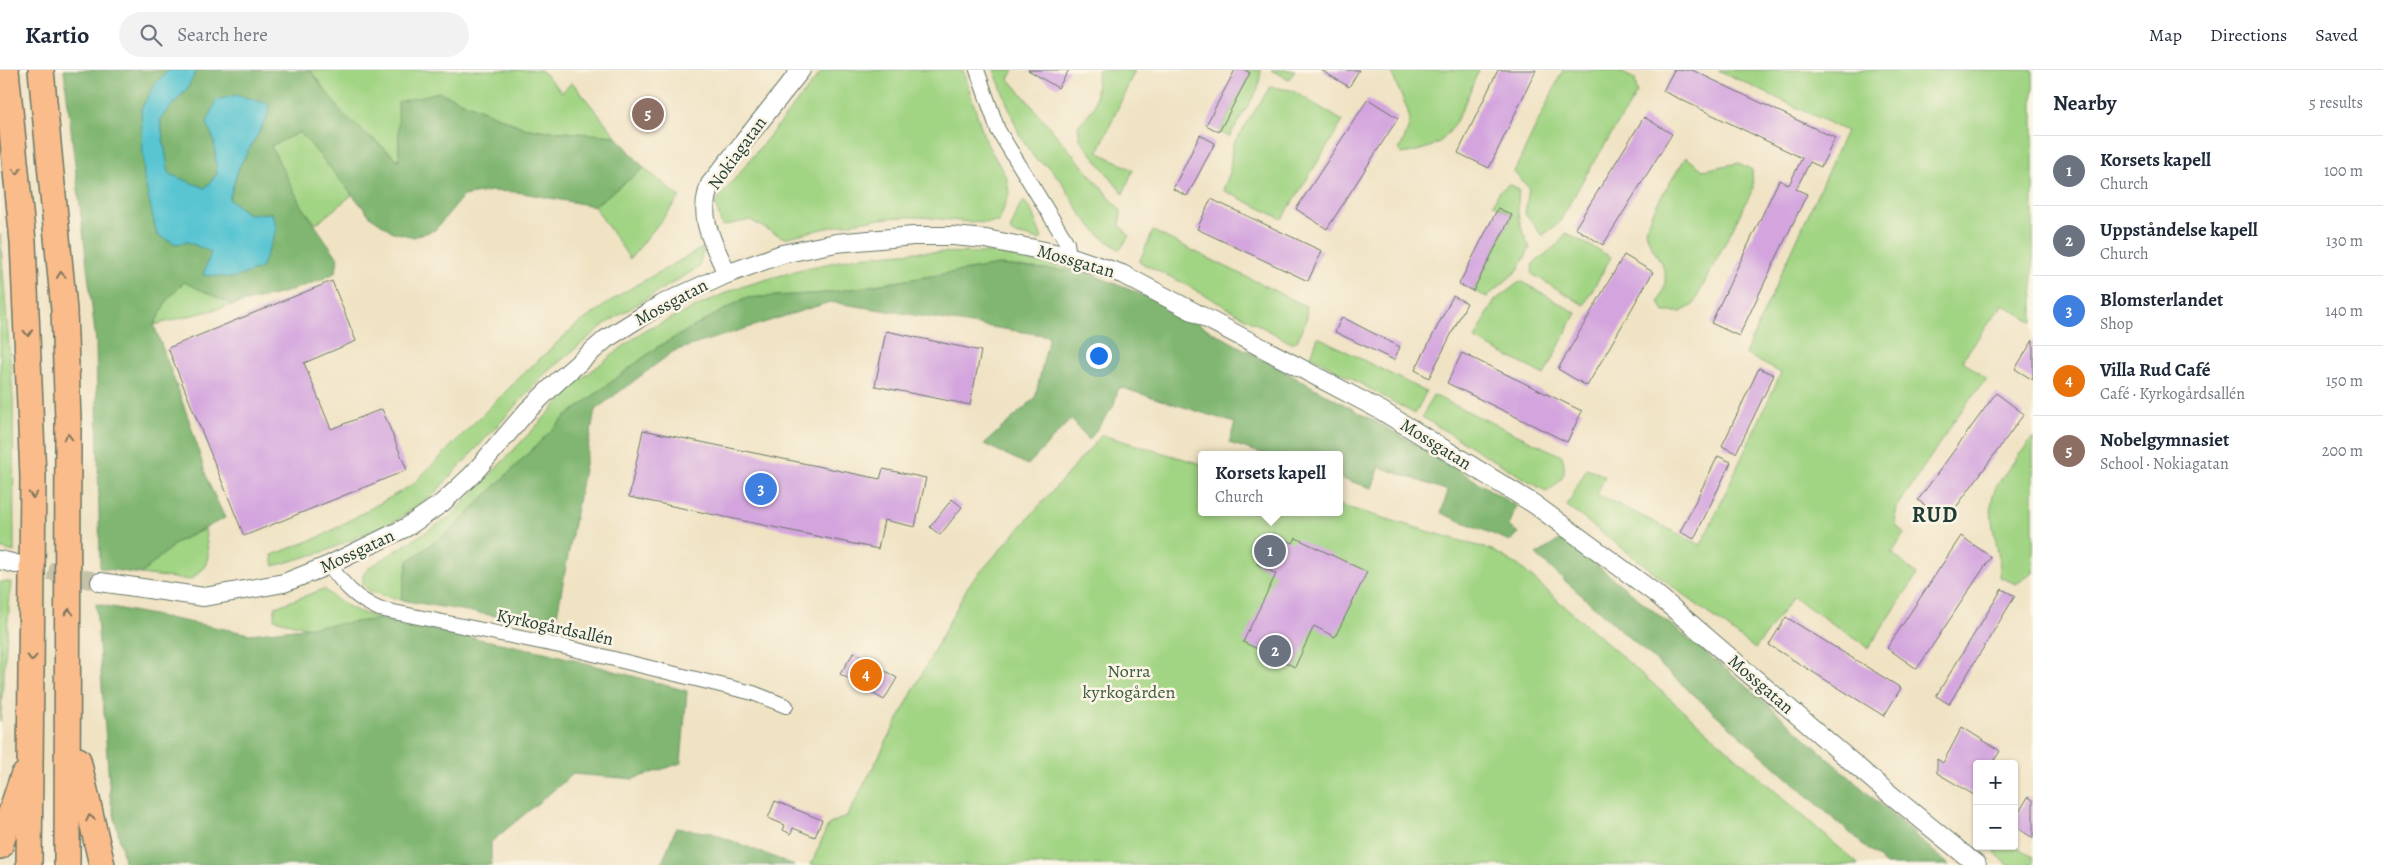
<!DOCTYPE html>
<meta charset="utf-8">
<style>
body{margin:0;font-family:Alegreya,serif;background:#f2f2f3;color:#1f2937}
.controls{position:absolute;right:15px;bottom:15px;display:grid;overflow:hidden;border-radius:5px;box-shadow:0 1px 4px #0004}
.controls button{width:45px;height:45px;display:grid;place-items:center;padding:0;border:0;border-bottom:1px solid #e0e1e3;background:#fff;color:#1f2937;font:25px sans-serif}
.you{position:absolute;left:1098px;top:285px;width:18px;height:18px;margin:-12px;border:4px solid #fff;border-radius:50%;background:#1a73e8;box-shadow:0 0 0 8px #1a73e833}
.badge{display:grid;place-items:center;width:32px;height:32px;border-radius:50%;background:#c8321e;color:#fff;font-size:16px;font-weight:700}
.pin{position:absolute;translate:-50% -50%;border:2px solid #fff;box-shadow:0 1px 5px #0006}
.popup{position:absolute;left:1198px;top:381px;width:145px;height:65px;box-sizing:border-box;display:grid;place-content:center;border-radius:5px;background:#fff;filter:drop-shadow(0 1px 4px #0005);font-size:16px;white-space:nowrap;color:#747a83}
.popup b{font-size:19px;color:#1f2937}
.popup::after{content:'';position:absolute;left:50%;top:100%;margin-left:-10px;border:10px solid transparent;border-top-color:#fff}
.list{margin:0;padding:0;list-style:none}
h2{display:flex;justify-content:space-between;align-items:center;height:65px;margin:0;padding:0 20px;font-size:21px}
h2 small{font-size:16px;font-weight:400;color:#747a83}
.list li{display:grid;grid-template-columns:32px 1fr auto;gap:15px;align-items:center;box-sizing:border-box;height:70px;padding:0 20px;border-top:1px solid #e0e1e3}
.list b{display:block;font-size:19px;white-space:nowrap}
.list p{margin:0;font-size:16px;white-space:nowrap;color:#747a83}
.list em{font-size:16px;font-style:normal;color:#747a83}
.icon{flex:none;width:28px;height:28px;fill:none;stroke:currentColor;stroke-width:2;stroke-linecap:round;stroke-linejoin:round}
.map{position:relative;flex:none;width:2033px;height:795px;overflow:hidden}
header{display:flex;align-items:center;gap:30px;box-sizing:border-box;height:70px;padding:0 25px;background:#fff;border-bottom:1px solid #e0e1e3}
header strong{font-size:24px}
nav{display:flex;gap:28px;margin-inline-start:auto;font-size:18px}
.search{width:350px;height:45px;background:#f2f2f3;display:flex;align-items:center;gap:12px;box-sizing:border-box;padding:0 18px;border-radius:28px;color:#747a83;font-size:19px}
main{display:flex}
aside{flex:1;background:#fff}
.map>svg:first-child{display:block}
</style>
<header>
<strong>Kartio</strong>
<div class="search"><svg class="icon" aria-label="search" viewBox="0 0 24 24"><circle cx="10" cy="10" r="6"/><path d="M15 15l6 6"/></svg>Search here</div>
<nav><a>Map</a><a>Directions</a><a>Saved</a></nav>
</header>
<main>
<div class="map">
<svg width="2033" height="795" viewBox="0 0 2033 795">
<rect width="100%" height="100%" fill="#fcf5e5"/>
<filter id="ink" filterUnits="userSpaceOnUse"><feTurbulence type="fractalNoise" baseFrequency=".02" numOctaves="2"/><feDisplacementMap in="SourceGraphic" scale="10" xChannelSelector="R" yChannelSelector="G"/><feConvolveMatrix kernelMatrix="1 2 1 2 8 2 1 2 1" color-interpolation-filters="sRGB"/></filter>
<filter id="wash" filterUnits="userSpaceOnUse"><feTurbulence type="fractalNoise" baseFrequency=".0096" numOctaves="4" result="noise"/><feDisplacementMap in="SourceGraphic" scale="20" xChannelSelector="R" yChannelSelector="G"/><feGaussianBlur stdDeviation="1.12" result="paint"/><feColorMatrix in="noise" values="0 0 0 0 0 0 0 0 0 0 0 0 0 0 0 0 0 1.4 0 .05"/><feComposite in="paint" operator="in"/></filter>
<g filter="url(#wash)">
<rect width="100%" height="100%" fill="#f0e3c4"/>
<g fill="#a1d483" stroke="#60885c">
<polygon points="310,0 541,0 562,22 572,12 616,66 527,59 439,22 400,91 343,44"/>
<path d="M 823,0 L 963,0 L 985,70 L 1007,109 L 1009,123 L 999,152 C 972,155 945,148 918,147 C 873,146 827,158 784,168 L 750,150 L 722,156 L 715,133 Z"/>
<polygon points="994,0 1014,0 1009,9 1121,141 1120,155 1129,166 1120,180 1099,165 1080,143 1062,112 1048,96 1035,89 1019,64"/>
<polygon points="1098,0 1135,0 1098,82 1133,100 1123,124 1080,69 1078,56 1095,36"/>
<polygon points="1246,0 1261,0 1258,19 1229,67 1219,62 1250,3"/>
<polygon points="1271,0 1295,0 1289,9"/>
<path d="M 1392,0 L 1479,0 C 1470,19 1458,56 1442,70 C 1433,78 1414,82 1402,84 L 1399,81 C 1403,71 1411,57 1409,46 C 1406,30 1394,16 1392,0 Z"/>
<polygon points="1563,0 1616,0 1635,9 1637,23 1583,110 1559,153 1542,166 1525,144 1529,118 1514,102"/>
<polygon points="1718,0 2033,0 2033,253 2003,234 1962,290 1986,309 1954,351 1895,441 1896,455 1904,464 1892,483 1917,505 1869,578 1793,527 1755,579 1567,436 1587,398 1605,406 1597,424 1701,475 1781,303 1745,284 1846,61"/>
<polygon points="1270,17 1291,20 1343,51 1282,149 1223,120 1230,102 1232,76"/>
<polygon points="300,62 339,107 352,125 316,154 301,135 271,76"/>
<path d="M 1686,87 L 1703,100 L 1739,93 L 1752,100 L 1753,119 L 1693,235 L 1681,242 L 1664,242 L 1659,232 C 1669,206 1667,202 1653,179 C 1651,175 1647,167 1646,161 C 1646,147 1677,102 1686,87 Z"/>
<polygon points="644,98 680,127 630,189 594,136"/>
<path d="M 1509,114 L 1519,119 C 1516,145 1519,155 1530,178 L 1518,200 L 1487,227 L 1473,221 L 1512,145 L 1493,134 L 1499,122 Z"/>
<polygon points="1024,131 1031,140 1042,168 1040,170 1012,163 1010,160 1020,135"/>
<polygon points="1153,161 1306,236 1307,247 1297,271 1291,273 1181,212 1139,192"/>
<polygon points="1566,163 1611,187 1584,235 1532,204 1533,194 1558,174"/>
<polygon points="0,164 13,328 14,482 0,478"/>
<polygon points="704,177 699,197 605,254 546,303 435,423 397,450 326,481 274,496 272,485 322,466 412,415 520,307 574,257 624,222"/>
<polygon points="914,182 994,183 1089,203 999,195 826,223 745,228 656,278 564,348 449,462 408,491 401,530 371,522 363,515 363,506 367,499 451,446 580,310 642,262 734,219 802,199 858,187"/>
<polygon points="184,211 233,235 154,255 168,229"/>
<polygon points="1521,211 1576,243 1544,305 1475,269 1494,231"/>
<polygon points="1318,267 1426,322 1415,344 1311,286"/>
<path d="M 1433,325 L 1562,386 C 1568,404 1562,411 1547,422 L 1422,347 Z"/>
<polygon points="1102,365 1201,394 1201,442 1339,442 1339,435 1492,480 1519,496 1859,795 811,795 828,755 848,745 968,516"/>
<path d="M 2033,367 L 2033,503 L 2016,514 L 2000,507 C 2002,479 1985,449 1994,422 C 1999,408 2024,380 2033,367 Z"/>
<path d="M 205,459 C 208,486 214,493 190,510 L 141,504 L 177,472 Z"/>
<polygon points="0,512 11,512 0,651"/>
<path d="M 324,519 C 343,536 357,542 381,549 L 310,558 L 274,549 L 275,537 Z"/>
<polygon points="2014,775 2033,786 2033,795 2008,795 1995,783 1998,776 2014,776"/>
</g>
<g fill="#80b671" stroke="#507a52">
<polygon points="64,0 169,0 155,14 176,174 188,172 211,182 204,205 272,143 248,144 229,129 239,97 267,48 269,34 207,53 214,71 217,104 205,118 169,105 160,49 187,19 197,0 310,0 343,44 399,91 398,32 439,22 527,59 616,66 644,98 594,136 517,122 491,121 463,126 435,160 414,167 393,162 371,147 300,62 271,76 301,135 338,188 336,202 321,210 283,223 233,235 184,212 168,229 154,255 190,353 208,412 225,448 177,472 141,504 100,498 96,272"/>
<polygon points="999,195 1089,203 1155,230 1425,379 1516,436 1509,457 1519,463 1510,471 1441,443 1448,421 1380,397 1372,418 1339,408 1339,385 1267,385 1229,373 1235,353 1119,317 1113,337 1089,370 1071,349 1028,395 984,374 1035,328 1049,266 830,232 674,281 595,340 555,556 401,530 408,491 449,462 564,348 656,278 745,228 826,223"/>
<polygon points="1563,468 1742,612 1949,795 1886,795 1536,485"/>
<polygon points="96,534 250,564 381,549 549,583 687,621 681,693 633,709 573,704 491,772 491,795 125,795 110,726"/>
<polygon points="676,758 712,763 794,795 661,795"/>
</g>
<polygon fill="#59c5d1" stroke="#3c8182" points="169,0 197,0 187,19 160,49 169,104 205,118 217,104 214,71 207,53 216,30 236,25 269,34 267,48 239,97 229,129 248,144 272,143 277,159 261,198 234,208 203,205 211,182 188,172 176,174 157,165 144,108 141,39 155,14"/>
<g id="blocks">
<g fill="#d3a4de">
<polygon points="1028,0 1069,0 1058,18"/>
<polygon points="1235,0 1245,0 1250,3 1219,62 1206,55"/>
<polygon points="1321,0 1359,0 1349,17"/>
<polygon points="1498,0 1536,0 1489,98 1458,83"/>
<polygon points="1674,0 1692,0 1835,68 1821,97 1810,92 1796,119 1807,124 1739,266 1711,253 1779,110 1789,115 1802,88 1663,21"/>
<polygon points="1368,29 1398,48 1327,159 1296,139"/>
<polygon points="1644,47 1672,64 1603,175 1575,158"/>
<polygon points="1200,65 1215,73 1187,126 1173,119"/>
<polygon points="1211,129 1322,181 1308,211 1197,159"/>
<polygon points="1498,138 1512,145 1473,221 1459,214"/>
<polygon points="1624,185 1653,202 1587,316 1558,299"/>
<polygon points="332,211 356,271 304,293 331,359 382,339 407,400 244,466 168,278"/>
<polygon points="1453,226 1467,233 1429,308 1415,300"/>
<polygon points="1342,247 1400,277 1394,290 1335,262"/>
<polygon points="886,261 981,281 970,335 875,316"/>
<polygon points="2033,270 2033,310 2015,299"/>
<polygon points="1462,283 1582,341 1567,372 1447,313"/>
<polygon points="1759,298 1774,305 1736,383 1722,376"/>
<polygon points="1996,323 2024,344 1946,451 1918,430"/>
<polygon points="643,360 880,409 883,399 926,408 915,457 884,450 878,479 629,427"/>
<polygon points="1718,386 1731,392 1694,469 1680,462"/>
<polygon points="952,429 962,437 940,465 930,457"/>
<polygon points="1273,463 1293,473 1296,468 1367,502 1335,567 1314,556 1295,597 1243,572 1276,504 1257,494"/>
<polygon points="1961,466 1991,487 1917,599 1887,578"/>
<polygon points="2002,519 2015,526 1949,634 1936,626"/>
<polygon points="1786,547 1901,618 1884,646 1769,575"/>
<polygon points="854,582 897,608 884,630 840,604"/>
<polygon points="1962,657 2000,681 1992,694 1977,694 1977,723 1974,725 1937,703 1937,689 1943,693"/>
<polygon points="2028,727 2033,730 2033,768 2014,756 2014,751"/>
<polygon points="775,731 822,750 815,767 793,758 791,764 783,760 785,755 768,748"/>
</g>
</g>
</g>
<g filter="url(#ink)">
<use href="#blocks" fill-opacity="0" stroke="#687766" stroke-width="1"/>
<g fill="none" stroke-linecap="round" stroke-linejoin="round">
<polyline stroke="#c6c2a7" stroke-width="18" stroke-dasharray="18 9" stroke-linecap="butt" points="22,495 100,512"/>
<g stroke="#687766" stroke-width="16">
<g id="minor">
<polyline points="977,0 998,60 1067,173 1069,186"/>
<path d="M 329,495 C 345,516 355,528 379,539 L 565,577 L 753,623 L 786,636"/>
</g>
</g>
<g stroke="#687766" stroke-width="20">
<g id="tertiary">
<path d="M 727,204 C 713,171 697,150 710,114 L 801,0"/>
<polyline points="0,490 16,494"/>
<polyline points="100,512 204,527 284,513 329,495 407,457 442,433 473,404 527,341 558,311 606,269 660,235 727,204 782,184 836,173 913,166 953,166 986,169 1069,186 1122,204 1382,341 1534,434 1655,523 1874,711 1977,795"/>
</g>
</g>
<g stroke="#687766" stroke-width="28">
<g id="motorway">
<polyline points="6,0 23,172 33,407 29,795"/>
<polyline points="41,0 64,240 68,350 67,795"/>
<polyline points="78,690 102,795"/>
<polyline points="0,776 23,706"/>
</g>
</g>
<use href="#minor" stroke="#fff" stroke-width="14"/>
<use href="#tertiary" stroke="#fff" stroke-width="18"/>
<use href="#motorway" stroke="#fabc8b" stroke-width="25"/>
</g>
<defs><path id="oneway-chevron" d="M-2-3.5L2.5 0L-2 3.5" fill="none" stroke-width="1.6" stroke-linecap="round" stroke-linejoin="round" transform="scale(1.25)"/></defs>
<g stroke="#82765b">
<use href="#oneway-chevron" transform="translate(17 101) rotate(85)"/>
<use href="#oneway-chevron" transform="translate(61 205) rotate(-95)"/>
<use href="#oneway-chevron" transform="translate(28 263) rotate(87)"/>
<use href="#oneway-chevron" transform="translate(68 367) rotate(-90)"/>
<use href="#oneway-chevron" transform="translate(33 425) rotate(91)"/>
<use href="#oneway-chevron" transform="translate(69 542) rotate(-90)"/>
<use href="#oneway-chevron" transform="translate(32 588) rotate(91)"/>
<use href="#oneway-chevron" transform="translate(90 748) rotate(-102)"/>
</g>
</g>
<g text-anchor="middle" stroke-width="5" stroke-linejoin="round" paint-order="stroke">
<g font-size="18" fill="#1f3d34" stroke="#fcf5e5">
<text transform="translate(737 83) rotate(-54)" y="6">Nokiagatan</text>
<text transform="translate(1076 191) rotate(16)" y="6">Mossgatan</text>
<text transform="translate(671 232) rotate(-28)" y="6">Mossgatan</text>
<text transform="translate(1436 374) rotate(32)" y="6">Mossgatan</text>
<text transform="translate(357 481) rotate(-25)" y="6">Mossgatan</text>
<text transform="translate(555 557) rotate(12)" y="6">Kyrkogårdsallén</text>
<text transform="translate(1761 614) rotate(41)" y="6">Mossgatan</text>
</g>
<g font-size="18" fill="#395b44" stroke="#fcf5e5">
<text x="1129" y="607">Norra<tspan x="1129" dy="21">kyrkogården</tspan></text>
</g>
<g font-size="22" font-weight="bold" letter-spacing="1" fill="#1f3d34" stroke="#fcf5e5">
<text x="1935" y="452">RUD</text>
</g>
</g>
</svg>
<div class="controls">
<button>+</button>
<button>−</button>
</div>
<div class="you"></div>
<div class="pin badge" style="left:1270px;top:481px;background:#6b7280">1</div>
<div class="popup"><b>Korsets kapell</b>Church</div>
<div class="pin badge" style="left:1275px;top:581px;background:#6b7280">2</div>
<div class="pin badge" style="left:761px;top:419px;background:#3f7fe0">3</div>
<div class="pin badge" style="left:866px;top:605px;background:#e8710a">4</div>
<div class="pin badge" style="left:648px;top:44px;background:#8d6e63">5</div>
</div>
<aside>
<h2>Nearby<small>5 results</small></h2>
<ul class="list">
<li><span class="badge" style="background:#6b7280">1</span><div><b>Korsets kapell</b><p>Church</p></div><em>100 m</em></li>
<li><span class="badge" style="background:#6b7280">2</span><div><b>Uppståndelse kapell</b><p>Church</p></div><em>130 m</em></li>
<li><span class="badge" style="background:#3f7fe0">3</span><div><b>Blomsterlandet</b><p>Shop</p></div><em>140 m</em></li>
<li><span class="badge" style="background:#e8710a">4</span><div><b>Villa Rud Café</b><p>Café · Kyrkogårdsallén</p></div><em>150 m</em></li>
<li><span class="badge" style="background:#8d6e63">5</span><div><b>Nobelgymnasiet</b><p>School · Nokiagatan</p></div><em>200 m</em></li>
</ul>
</aside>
</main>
